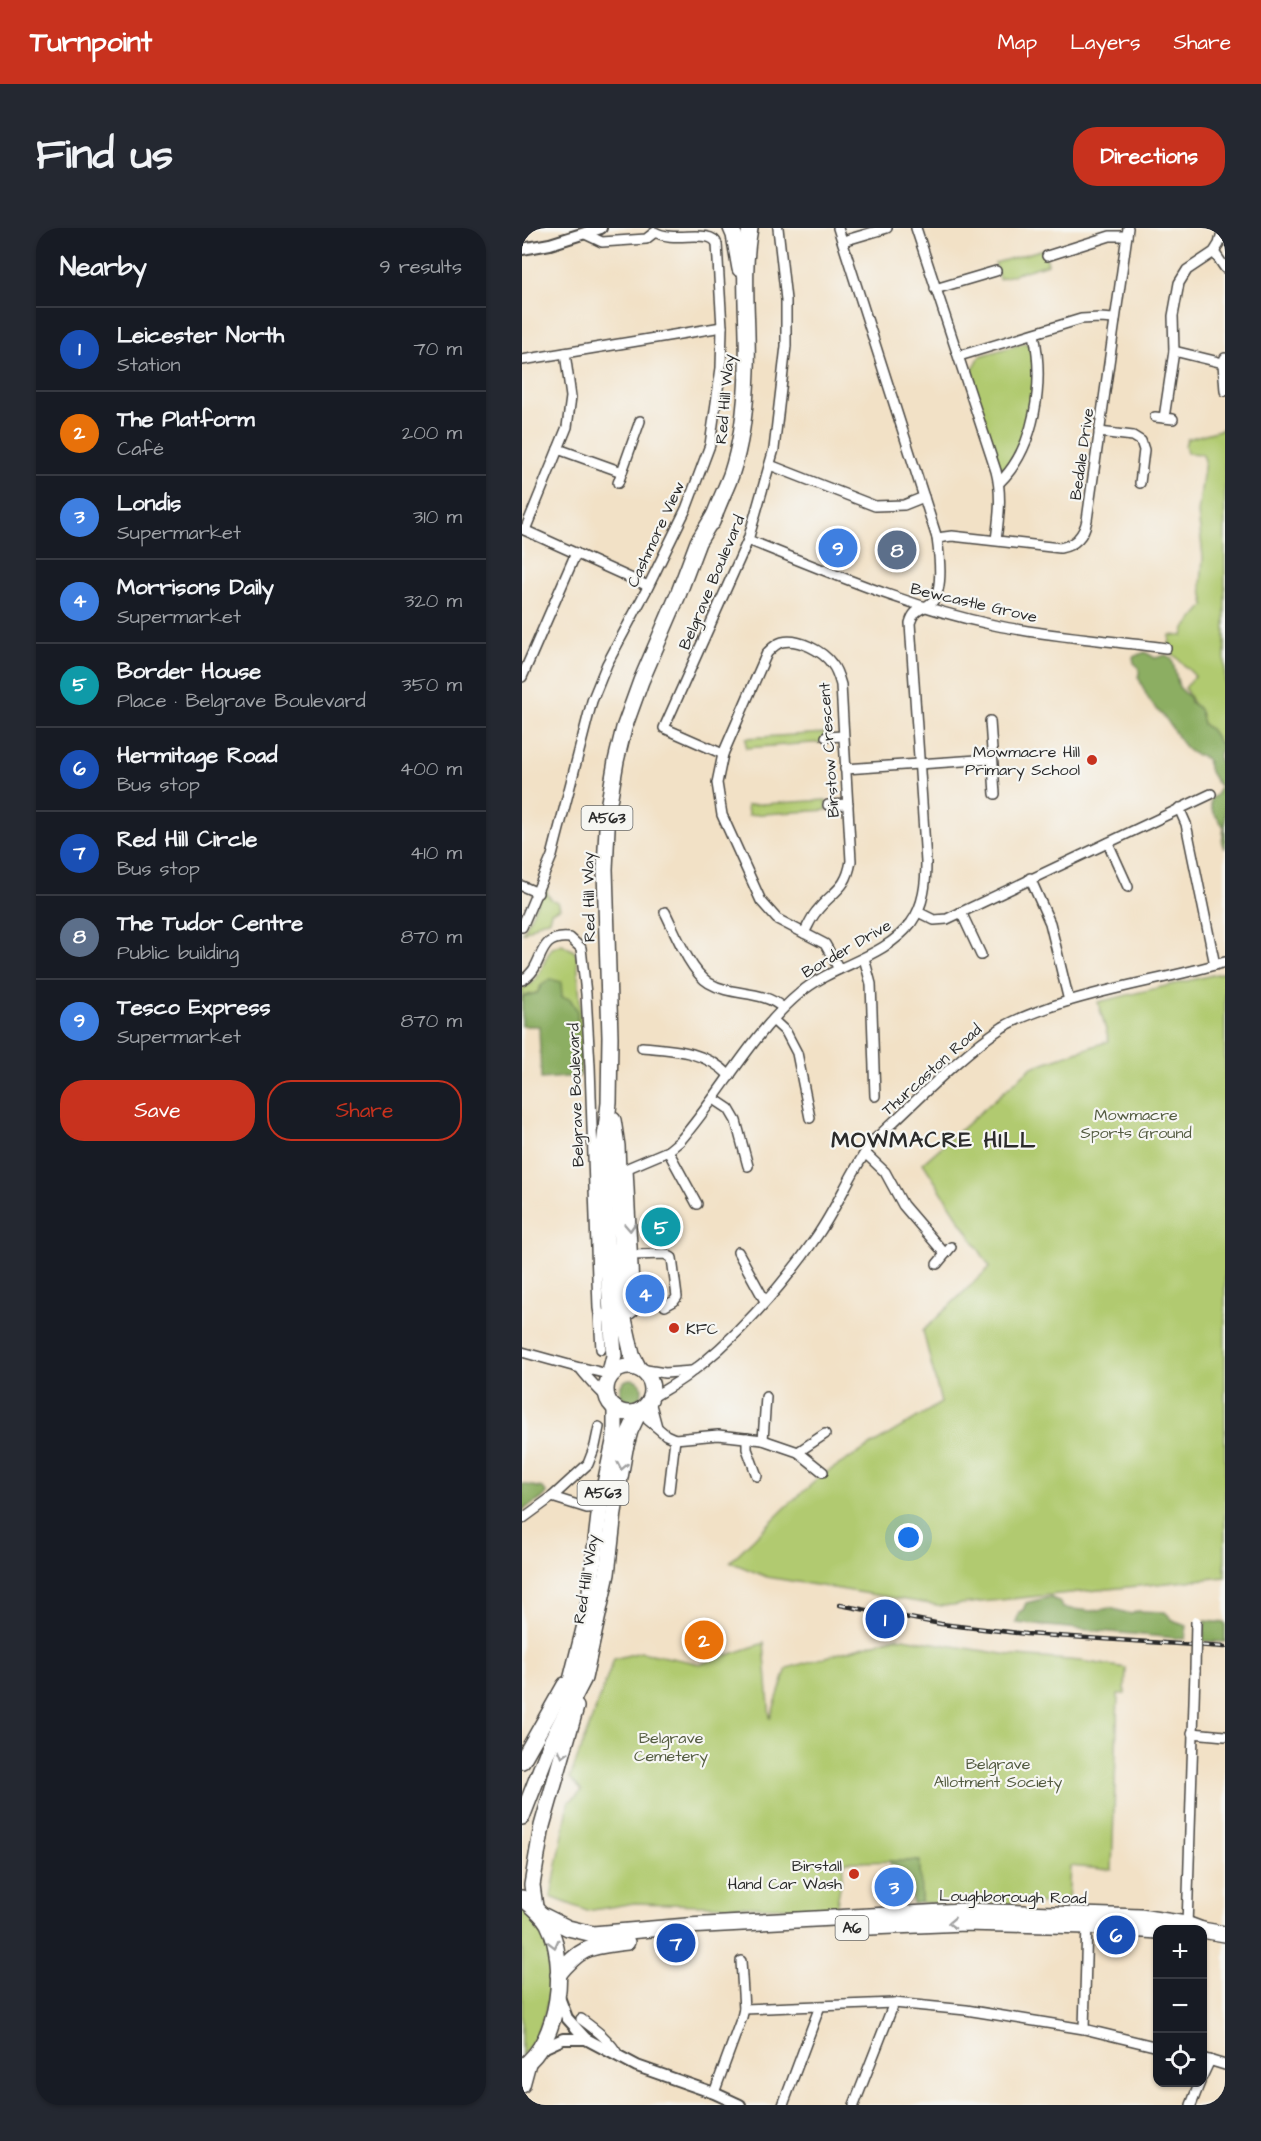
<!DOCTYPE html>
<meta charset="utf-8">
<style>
body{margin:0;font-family:"Architects Daughter",sans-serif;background:#242831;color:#f1f3f6}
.controls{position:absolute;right:18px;bottom:18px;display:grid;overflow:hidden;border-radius:12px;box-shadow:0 2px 4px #0004}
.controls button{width:54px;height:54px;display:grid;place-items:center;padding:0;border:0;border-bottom:2px solid #363941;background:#171b24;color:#f1f3f6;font:30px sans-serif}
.you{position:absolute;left:387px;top:1310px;width:21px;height:21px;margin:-15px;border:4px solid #fff;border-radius:50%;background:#1a73e8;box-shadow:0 0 0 9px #1a73e833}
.badge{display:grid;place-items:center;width:39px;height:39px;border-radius:50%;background:#c8321e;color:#fff;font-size:20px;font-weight:700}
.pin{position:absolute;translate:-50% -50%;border:3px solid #fff;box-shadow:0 2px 6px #0006}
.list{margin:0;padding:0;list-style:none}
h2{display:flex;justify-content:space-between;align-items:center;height:78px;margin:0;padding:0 24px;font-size:26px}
h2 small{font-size:20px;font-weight:400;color:#9ea1a6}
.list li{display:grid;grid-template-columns:39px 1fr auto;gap:18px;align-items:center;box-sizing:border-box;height:84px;padding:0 24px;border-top:2px solid #363941}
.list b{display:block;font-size:22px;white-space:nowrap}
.list p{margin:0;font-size:20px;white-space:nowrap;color:#9ea1a6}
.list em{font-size:20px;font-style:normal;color:#9ea1a6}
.actions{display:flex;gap:12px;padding:18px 24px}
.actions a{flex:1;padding:14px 0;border:2px solid #c8321e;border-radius:24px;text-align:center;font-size:21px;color:#c8321e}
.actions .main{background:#c8321e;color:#fff}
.icon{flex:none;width:33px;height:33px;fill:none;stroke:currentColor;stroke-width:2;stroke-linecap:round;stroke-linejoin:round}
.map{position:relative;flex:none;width:703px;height:1877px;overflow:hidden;border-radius:24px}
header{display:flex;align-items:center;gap:36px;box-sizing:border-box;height:84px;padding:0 30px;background:#c8321e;color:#fff}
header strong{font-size:28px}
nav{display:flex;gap:33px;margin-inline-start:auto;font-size:21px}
.intro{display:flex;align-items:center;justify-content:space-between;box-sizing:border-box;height:144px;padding:0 36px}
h1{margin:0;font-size:42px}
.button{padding:15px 27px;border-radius:24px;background:#c8321e;color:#fff;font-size:21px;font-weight:700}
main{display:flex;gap:36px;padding:0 36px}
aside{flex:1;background:#171b24;border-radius:24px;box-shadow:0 2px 4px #0004}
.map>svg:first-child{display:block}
</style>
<header>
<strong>Turnpoint</strong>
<nav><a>Map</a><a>Layers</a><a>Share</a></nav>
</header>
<div class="intro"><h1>Find us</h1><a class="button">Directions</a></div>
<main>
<aside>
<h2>Nearby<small>9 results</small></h2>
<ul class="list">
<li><span class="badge" style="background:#1a4fb4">1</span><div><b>Leicester North</b><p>Station</p></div><em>70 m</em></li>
<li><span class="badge" style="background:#e8710a">2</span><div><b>The Platform</b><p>Café</p></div><em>200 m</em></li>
<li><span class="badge" style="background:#3f7fe0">3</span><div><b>Londis</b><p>Supermarket</p></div><em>310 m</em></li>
<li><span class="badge" style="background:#3f7fe0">4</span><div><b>Morrisons Daily</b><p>Supermarket</p></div><em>320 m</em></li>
<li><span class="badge" style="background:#0f9aa8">5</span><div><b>Border House</b><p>Place · Belgrave Boulevard</p></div><em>350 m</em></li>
<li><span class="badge" style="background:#1a4fb4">6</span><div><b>Hermitage Road</b><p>Bus stop</p></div><em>400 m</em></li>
<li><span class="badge" style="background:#1a4fb4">7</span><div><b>Red Hill Circle</b><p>Bus stop</p></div><em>410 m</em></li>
<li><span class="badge" style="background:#5c6f8a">8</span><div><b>The Tudor Centre</b><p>Public building</p></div><em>870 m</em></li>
<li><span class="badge" style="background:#3f7fe0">9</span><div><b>Tesco Express</b><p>Supermarket</p></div><em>870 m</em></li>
</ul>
<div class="actions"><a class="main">Save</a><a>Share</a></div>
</aside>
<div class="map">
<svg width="703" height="1877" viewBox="0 0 703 1877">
<rect width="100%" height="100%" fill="#f6f6f2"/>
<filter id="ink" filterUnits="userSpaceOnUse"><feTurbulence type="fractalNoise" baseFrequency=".0167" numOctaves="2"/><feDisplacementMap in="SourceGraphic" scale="12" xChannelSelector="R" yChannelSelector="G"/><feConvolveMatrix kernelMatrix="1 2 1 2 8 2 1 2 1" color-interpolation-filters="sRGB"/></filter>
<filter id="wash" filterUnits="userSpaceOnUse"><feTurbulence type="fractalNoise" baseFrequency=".008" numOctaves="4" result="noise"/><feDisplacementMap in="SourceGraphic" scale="24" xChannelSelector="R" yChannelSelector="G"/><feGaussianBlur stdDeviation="1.35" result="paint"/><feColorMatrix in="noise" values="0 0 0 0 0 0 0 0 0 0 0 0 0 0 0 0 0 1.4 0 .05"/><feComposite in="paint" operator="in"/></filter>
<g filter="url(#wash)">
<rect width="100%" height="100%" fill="#f2e1c6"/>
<g fill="#b1ca70" stroke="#6e7a4e" stroke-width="1.5">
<polygon points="522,21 526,36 477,51 473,35"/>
<polygon points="503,115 511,119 515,137 508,189 493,229 485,239 480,240 477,238 448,147 458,128"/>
<polygon points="703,199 703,517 690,512 663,460 673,448 647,422 648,407 661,408 663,400 683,377 679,357 681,329 676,285 683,232 680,226 665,225 663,218 665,211 701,201"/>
<polygon points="303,505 303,514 224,520 224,510"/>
<polygon points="304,572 305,582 226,587 225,577"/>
<path d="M 24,656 C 25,666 26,672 36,674 L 38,680 L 29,684 L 27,692 L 20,693 L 1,705 Z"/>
<path d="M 40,716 L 52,723 L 55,729 L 61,815 L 58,848 L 55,782 L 39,769 L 19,758 L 15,765 L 2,768 L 0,771 L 0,760 C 20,755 19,734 30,720 Z"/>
<polygon points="703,744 703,1349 420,1378 245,1349 208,1334 264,1279 300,1247 419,1175 401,1103 468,1039 401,935 510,839 587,813 576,774"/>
<polygon points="374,1409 494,1428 559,1433 604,1440 603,1466 596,1466 590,1642 548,1638 546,1675 399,1675 397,1633 324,1634 322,1637 314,1681 112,1675 65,1683 29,1669 47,1574 60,1563 48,1550 92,1431 119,1424 179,1436 242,1415 248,1491 265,1440"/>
<path d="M 0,1678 C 8,1687 17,1696 22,1708 C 37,1746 26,1798 0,1828 Z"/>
</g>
<g fill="#8cae62" stroke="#5c6c46" stroke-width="1.5">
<path d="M 623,424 L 633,430 L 644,427 L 650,431 L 657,459 L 667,469 L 668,474 C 678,479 679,485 681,496 L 689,502 L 700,519 L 696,530 L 703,541 L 703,621 L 700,615 L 702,599 C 696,590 686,581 689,571 L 694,567 L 700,557 L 696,557 L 688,544 L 685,532 L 678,527 C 663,528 652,501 644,491 C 638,484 631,479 626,470 C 622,463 620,456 616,449 C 618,443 618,439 612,435 L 611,429 Z"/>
<polygon points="28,751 39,754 40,769 48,771 55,782 58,848 19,851 17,798 0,798 0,771 2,768 15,765 19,758"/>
<circle cx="109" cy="1162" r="11"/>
<path d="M 0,1256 L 21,1260 L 25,1265 C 17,1276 9,1275 0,1283 Z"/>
<polygon points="528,1369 537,1374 541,1380 569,1383 588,1380 609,1386 616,1383 643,1384 653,1394 665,1398 663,1411 494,1395 497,1384 501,1382 504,1375"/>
<polygon points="683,1393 703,1395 703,1414 681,1413"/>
<path d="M 367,1633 L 398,1633 L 399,1675 L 391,1676 C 387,1660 387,1640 369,1637 Z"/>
</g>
</g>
<g filter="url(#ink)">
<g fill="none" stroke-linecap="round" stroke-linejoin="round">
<g stroke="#494642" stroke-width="12">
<g id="minor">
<polyline points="256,0 264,72 264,118 252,221 226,312 142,500 201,526 195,555 200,587 239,673 255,691 303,716 317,741"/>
<path d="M 394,0 L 474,243 C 480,266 477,289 474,312"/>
<polyline points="321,13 365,0"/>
<polyline points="692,24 703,40"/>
<polyline points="525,28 588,8 605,8"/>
<polyline points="413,61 474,43"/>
<polyline points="652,123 701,135"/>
<polyline points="437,128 559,91 578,90 592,91"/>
<polyline points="703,130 701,135 703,163"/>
<polyline points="0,132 200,99"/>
<polyline points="633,189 651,191"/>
<polyline points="642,190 652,123 651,88 657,55 665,42 692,24 697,16 701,0"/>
<polyline points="577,204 611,208 619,213 622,222 618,255"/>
<polyline points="36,221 100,244"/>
<polyline points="248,237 353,278 382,277 402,269"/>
<polyline points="96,255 118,193"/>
<path d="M 477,255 C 514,219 522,155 512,106"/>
<polyline points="0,301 126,358"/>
<polyline points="3,302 45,199 49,169 43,125"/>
<path d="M 415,310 L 430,308 L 538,320 C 554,317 562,307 565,292 L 606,0"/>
<path d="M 226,312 C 307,344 386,379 472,397 C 529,409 587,412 644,420"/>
<polyline points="0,449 54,325"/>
<polyline points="468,493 473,566"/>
<polyline points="304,509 321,508"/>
<path d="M 201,526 L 245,425 C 249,421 253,416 260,414 C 276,410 301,423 310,436 C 315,442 317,450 319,457 L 329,633 C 324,663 311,662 294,684 C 289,690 286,698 282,705"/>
<polyline points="323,541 470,531"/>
<polyline points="306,577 326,576"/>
<polyline points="657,580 664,596 693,737"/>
<polyline points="586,615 606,659"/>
<polyline points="508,650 528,695 547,773"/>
<polyline points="0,658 16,665"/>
<path d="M 143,684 C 153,704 168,743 187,755 C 210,769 240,761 261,780"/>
<polyline points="396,684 412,692 425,691 689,566"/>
<polyline points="439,684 459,727"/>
<path d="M 0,699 L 30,628 L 70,473 L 85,436 L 125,361 L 164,281 L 188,217 L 199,140 L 200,99 L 195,16 C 189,0 151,15 133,4 L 124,11 L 80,14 L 63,6"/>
<polyline points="342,730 349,756 353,868"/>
<path d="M 0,752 C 24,740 12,706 48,710 L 59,720 L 64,766 L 68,838 L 76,1080 L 77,1086 L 82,1089 L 89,1090"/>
<polyline points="251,792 264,804 275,825 288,890"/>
<path d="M 120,819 C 153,822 184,823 208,848"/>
<polyline points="192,871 207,881 214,893 226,938"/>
<polyline points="146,923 175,976"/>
<polyline points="343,925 363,944 381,977 423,1026"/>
<path d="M 94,945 L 146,923 L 158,913 C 199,866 230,805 278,765 C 312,736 361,731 389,695 C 402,677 404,655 404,634 L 388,395 C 393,378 402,383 411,373 C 422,360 417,325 415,310 L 316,0"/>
<polyline points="216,1024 243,1073"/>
<polyline points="110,1027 143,1026 150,1030 155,1069 152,1073 143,1078"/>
<polyline points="415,1036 429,1019"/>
<polyline points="77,1086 79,1121"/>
<polyline points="102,1091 112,1083 113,1077 106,941"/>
<polyline points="0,1124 58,1140 61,1140 90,1147"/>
<path d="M 58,1140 C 61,1145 82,1168 86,1170"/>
<polyline points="118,1141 143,1145 170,1143"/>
<path d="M 128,1171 C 140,1163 152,1157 163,1149 C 211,1114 261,1058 295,1008 C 316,978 329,943 351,913 C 391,877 436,828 481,799 C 496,790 514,784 531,778 C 587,759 646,751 703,734"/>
<polyline points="128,1173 135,1199"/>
<polyline points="120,1181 126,1192 144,1207 153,1211 196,1207 241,1212 276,1224 301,1244"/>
<polyline points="225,1210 225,1221 235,1248"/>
<polyline points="241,1212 244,1169"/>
<polyline points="276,1224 303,1206"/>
<polyline points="147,1262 153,1211"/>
<polyline points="30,1269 65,1280 78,1279"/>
<polyline points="0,1291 30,1269 66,1236 73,1218 77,1199"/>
<polyline points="670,1505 703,1508"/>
<polyline points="665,1699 673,1442"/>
<polyline points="222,1781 372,1775 444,1782 562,1801 636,1819"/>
<path d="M 59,1791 C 74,1802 89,1813 97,1829"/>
<polyline points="562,1801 565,1696"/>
<polyline points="680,1830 703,1837"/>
<polyline points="680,1849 688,1832"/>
<polyline points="192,1865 220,1789 222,1781 219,1733"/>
<polyline points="261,1877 298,1778"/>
<polyline points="332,1877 372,1775"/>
<polyline points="669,1877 678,1854"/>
</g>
</g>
<g stroke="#494642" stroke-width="14">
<g id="tertiary">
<polyline points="0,21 28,16 79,0"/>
<polyline points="37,1769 45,1790 64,1811 115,1838 192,1865 218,1877"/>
<polyline points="17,1822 41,1811 64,1811"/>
</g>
</g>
<g stroke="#494642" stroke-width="18">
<g id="trunk">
<polyline points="209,0 212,7 218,41"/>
<path d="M 190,294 C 195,278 203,263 209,247 C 220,214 224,177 225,142 C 227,94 219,48 228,0"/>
<polyline points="91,892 95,918 102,1091 110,1127 117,1141"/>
<circle cx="107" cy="1162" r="23"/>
<polyline points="91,1145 89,1140 92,1128 84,1010 82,918 87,875 88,809 83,641 86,580 94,533 102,500 119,453 156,367 176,314 193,286"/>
<polyline points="44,1472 65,1389 78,1279 93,1209 93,1180"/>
<polyline points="0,1533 43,1457"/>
<polyline points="0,1589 30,1512 62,1450 85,1346 92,1284 103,1221 108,1203 118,1182"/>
<path d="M 0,1670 C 10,1678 20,1685 26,1696 C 46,1735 38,1813 0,1839"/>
<polyline points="13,1679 10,1657 20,1598 54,1479"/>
<polyline points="20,1687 46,1700 71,1706 165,1698 440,1683 618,1689 664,1696 680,1702"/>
<polyline points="324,1700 443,1695 565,1698 636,1703"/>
<polyline points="680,1702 703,1706"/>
<path d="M 36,1747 C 60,1717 69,1719 105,1714"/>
<polyline points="0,1857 6,1835"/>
</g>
</g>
<use href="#minor" stroke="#fff" stroke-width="9"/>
<use href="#tertiary" stroke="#fff" stroke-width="10"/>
<use href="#trunk" stroke="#fff" stroke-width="15"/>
<g stroke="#2b2b2b" stroke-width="4.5">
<polyline id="rail" points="318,1377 419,1396 504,1406 703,1419"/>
</g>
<use href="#rail" stroke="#f6f6f2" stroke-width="2" stroke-dasharray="7" stroke-linecap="butt"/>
<g stroke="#494642" stroke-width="12" stroke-linecap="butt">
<polyline id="minor-bridge" points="673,1442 674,1393"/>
</g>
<use href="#minor-bridge" stroke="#fff" stroke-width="9"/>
</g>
<defs><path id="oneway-chevron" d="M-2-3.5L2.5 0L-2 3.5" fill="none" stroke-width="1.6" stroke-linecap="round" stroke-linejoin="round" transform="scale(1.5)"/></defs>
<g stroke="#a0a0a0">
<use href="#oneway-chevron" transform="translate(108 999) rotate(87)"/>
<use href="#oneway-chevron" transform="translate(100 1238) rotate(101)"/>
<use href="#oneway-chevron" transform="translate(41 1526) rotate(105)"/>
<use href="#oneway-chevron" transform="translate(430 1695) rotate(178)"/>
<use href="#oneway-chevron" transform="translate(32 1716) rotate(76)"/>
</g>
</g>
<g fill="#c8321e" stroke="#f6f6f2" stroke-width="2">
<circle cx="570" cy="532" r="6"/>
<circle cx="152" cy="1100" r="6"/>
<circle cx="332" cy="1646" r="6"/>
</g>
<g text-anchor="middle" stroke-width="4.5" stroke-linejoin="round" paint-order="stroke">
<g fill="#f6f6f2" stroke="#686867" stroke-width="1.5">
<rect x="59.5" y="578" width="51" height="24" rx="4.5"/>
<rect x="55.5" y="1253" width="51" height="24" rx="4.5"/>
<rect x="313.5" y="1688" width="33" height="24" rx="4.5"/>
</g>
<g font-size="15" font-weight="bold" fill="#2b2b2b">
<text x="85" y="595">A563</text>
<text x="81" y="1270">A563</text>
<text x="330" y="1705">A6</text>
</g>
<g font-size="16" fill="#2b2b2b" stroke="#f6f6f2">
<text transform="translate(202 171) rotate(-85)" y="6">Red Hill Way</text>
<text transform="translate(559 226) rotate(-82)" y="6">Bedale Drive</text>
<text transform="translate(133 306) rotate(-65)" y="6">Cashmore View</text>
<text transform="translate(189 354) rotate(-67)" y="6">Belgrave Boulevard</text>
<text transform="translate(452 374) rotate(13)" y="6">Bewcastle Grove</text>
<text transform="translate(306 522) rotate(-94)" y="6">Birstow Crescent</text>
<text transform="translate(66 669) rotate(-91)" y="6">Red Hill Way</text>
<text transform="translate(324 720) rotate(-30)" y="6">Border Drive</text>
<text transform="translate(409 841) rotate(-42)" y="6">Thurcaston Road</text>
<text transform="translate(53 867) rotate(-92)" y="6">Belgrave Boulevard</text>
<text transform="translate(63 1351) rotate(-81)" y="6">Red Hill Way</text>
<text transform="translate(491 1668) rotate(1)" y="6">Loughborough Road</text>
</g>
<g font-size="16" fill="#2b2b2b" stroke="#f6f6f2" text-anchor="end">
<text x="558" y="529">Mowmacre Hill<tspan x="558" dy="18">Primary School</tspan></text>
<text x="164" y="1106" text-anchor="start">KFC</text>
<text x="320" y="1643">Birstall<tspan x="320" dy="18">Hand Car Wash</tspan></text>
</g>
<g font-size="16" fill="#535b40" stroke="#f6f6f2">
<text x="614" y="892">Mowmacre<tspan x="614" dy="18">Sports Ground</tspan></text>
<text x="149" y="1515">Belgrave<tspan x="149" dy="18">Cemetery</tspan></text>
<text x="476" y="1541">Belgrave<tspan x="476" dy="18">Allotment Society</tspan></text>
</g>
<g font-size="22" font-weight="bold" letter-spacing="1.5" fill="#2b2b2b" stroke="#f6f6f2">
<text x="412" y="919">MOWMACRE HILL</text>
</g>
</g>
</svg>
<div class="controls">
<button>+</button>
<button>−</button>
<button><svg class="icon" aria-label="locate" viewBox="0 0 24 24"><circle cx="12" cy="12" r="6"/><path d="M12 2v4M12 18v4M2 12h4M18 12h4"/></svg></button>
</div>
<div class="you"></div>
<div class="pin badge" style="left:363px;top:1391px;background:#1a4fb4">1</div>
<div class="pin badge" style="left:182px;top:1412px;background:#e8710a">2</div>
<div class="pin badge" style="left:372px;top:1659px;background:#3f7fe0">3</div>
<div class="pin badge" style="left:123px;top:1066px;background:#3f7fe0">4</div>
<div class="pin badge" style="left:139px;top:999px;background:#0f9aa8">5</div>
<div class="pin badge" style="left:594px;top:1707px;background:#1a4fb4">6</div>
<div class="pin badge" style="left:154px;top:1715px;background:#1a4fb4">7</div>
<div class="pin badge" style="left:375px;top:322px;background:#5c6f8a">8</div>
<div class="pin badge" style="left:316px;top:320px;background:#3f7fe0">9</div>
</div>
</main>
